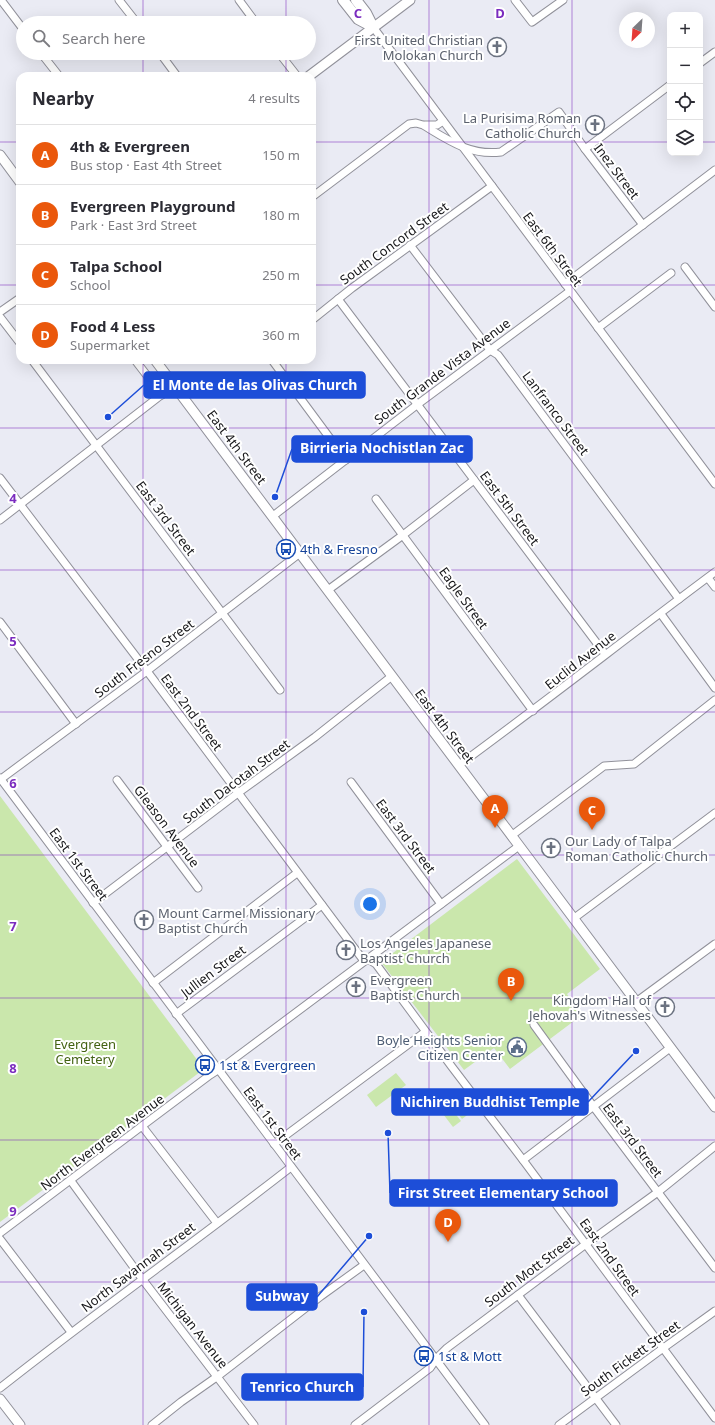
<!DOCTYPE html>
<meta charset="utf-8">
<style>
body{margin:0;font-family:"Noto Sans",sans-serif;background:#f2f2f3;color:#2b2b33}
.controls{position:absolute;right:12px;top:12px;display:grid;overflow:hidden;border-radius:8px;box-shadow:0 4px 16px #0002}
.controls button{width:36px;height:36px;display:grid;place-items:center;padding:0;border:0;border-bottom:1px solid #e1e1e2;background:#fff;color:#2b2b33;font:20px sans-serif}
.compass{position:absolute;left:619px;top:12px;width:36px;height:36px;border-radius:50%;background:#fff;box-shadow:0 4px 16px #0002;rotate:205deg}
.you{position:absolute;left:370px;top:904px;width:14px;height:14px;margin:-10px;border:3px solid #fff;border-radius:50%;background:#1a73e8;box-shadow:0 0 0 6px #1a73e833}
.badge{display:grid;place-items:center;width:26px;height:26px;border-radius:50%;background:#ea580c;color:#fff;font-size:13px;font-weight:700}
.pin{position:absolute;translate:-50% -33px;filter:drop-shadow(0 1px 2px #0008)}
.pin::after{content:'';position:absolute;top:21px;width:14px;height:12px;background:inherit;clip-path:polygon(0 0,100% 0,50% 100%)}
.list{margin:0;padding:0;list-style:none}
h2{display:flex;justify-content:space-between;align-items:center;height:52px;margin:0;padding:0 16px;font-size:17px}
h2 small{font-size:13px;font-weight:400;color:#7c7c81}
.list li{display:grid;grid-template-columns:26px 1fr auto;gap:12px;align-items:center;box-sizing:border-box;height:60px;padding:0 16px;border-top:1px solid #e1e1e2}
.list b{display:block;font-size:15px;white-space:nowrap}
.list p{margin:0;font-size:13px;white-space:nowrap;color:#7c7c81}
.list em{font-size:13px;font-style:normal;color:#7c7c81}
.icon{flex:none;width:22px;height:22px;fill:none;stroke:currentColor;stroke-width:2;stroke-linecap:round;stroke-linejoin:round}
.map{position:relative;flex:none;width:715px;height:1425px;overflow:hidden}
.search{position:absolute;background:#fff;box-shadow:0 4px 16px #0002;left:16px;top:16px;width:300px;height:44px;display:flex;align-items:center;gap:10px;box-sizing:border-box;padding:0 14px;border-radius:22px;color:#7c7c81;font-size:15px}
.panel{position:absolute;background:#fff;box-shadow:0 4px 16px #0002;left:16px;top:72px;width:300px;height:292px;border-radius:12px}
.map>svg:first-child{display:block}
</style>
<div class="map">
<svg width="715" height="1425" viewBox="0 0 715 1425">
<rect width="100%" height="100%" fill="#eaebf4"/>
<g fill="#cae7ac">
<polygon points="0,796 204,1069 0,1222"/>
<polygon points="517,859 600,969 567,994 582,1015 510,1069 494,1048 464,1070 381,962"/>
<polygon points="396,1073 406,1085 376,1107 367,1095"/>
<polygon points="460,1100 470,1113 462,1119 452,1106"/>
<polygon points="451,1108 461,1121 453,1127 443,1114"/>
</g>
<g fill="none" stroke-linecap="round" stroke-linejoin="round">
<g stroke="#91919a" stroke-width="9">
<g id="minor">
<polyline points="1,0 23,29"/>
<polyline points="119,0 137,23"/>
<polyline points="239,0 256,23"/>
<polyline points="515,0 532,22 563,0"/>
<polyline points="373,27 715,484"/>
<polyline points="41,53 59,76"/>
<polyline points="160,53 177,76"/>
<polyline points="279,53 297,76"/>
<polyline points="700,63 715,52"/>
<polyline points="425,125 437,125 443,121"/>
<polyline points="585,149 670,85"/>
<path d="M 312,197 L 409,124 L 416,123 L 423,125 C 448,140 470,156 501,152 L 559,112 L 585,149 L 643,225"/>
<polyline points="410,245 490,350 498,355 679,599"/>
<polyline points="685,267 715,307"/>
<polyline points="565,284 715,170"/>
<polyline points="338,299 605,654"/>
<polyline points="0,312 20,298"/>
<polyline points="0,317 20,343"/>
<polyline points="312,320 352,288 492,186"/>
<polyline points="598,328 671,273"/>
<polyline points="32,360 280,690"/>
<polyline points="135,360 162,395"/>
<polyline points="272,360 346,460"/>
<polyline points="0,478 147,671 364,961"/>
<polyline points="376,499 533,711"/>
<polyline points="273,516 418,404 570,291"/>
<polyline points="0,520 174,385"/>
<polyline points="708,578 715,587"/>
<polyline points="328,590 403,535 474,480"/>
<polyline points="661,614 715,688"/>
<polyline points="0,622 76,724"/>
<path d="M 459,765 C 545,702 629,636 715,572"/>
<polyline points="0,778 485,1425"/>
<polyline points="1,779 147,671 300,553"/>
<polyline points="117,780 198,888"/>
<polyline points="351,782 441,904"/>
<polyline points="511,836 604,766 634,764 715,700"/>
<polyline points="93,903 238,793 315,737 392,676"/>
<polyline points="573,919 715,813"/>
<polyline points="368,959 376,964 452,1067 523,1160 715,1418"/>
<polyline points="153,983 297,873"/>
<polyline points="636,1002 715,944"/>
<polyline points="176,1014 322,905"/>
<polyline points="534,1025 593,1106 715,1268"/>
<polyline points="142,1126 217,1223"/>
<polyline points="274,1144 425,1032"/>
<polyline points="523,1160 670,1048"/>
<polyline points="71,1181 143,1280 254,1425"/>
<polyline points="0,1233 142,1126 210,1075 227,1064 519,846"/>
<polyline points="0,1239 71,1332"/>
<polyline points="518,1295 616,1425"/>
<path d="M 0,1388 C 96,1312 195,1242 291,1167"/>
<polyline points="152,1425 181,1402 218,1376 321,1296 364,1265"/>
<polyline points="355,1425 430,1368 436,1359 447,1348 586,1244 658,1192 715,1146"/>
<polyline points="559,1425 662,1349 715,1311"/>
</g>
</g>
<g stroke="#91919a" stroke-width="11">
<g id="major">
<polyline points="309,76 410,0"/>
<polyline points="0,155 20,182"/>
<polyline points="155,360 715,1107"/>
<polyline points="0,1399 20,1425"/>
</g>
</g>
<g stroke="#91919a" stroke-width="12">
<g id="highway">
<polyline points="343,0 358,19 373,27"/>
<polyline points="356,0 366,13 373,27"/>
</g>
</g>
<use href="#minor" stroke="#fff" stroke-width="7"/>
<use href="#major" stroke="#fff" stroke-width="9"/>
<use href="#highway" stroke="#fff" stroke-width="10"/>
</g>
<path fill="none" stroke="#7b2cbf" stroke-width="1" stroke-opacity="0.55" d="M 143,0 L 143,23M 286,0 L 286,23M 429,0 L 429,1425M 572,0 L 572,1425M 143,53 L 143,76M 286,53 L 286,76M 0,142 L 20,142M 312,142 L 670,142M 700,142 L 715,142M 0,285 L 20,285M 312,285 L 715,285M 143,360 L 143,1425M 286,360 L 286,1425M 0,428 L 715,428M 0,570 L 715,570M 0,712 L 715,712M 0,855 L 715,855M 0,998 L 715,998M 0,1140 L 715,1140M 0,1282 L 715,1282"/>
<defs>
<g id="church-ring" transform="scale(1)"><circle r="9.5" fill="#fff" stroke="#6b7280" stroke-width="1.5"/><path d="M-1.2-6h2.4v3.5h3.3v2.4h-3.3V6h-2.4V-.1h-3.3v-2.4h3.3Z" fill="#6b7280"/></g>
<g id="bus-ring" transform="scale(1)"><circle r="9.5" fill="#fff" stroke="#1a4fb4" stroke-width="1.5"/><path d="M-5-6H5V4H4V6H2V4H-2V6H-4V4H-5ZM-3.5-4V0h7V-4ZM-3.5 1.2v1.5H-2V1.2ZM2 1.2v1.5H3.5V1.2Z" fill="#1a4fb4"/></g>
<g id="civic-ring" transform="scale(1)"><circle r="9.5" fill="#fff" stroke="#5c6f8a" stroke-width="1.5"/><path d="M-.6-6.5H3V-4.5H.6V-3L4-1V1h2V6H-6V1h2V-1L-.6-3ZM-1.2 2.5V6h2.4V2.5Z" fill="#5c6f8a"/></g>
</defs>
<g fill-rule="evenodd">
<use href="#church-ring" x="497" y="47"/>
<use href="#church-ring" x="595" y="125"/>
<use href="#bus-ring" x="286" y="549"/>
<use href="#church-ring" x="551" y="848"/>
<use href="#church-ring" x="144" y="920"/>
<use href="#church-ring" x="346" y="950"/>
<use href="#church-ring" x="356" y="987"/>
<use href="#church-ring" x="665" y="1007"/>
<use href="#civic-ring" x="517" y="1047"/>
<use href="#bus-ring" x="205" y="1065"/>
<use href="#bus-ring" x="424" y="1356"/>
</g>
<g text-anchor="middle" stroke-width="4" stroke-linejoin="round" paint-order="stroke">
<g font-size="13" fill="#5b616d" stroke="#fff" text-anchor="start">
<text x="483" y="45" text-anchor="end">First United Christian<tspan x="483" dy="15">Molokan Church</tspan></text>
<text x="581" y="123" text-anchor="end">La Purisima Roman<tspan x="581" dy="15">Catholic Church</tspan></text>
<text x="565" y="846">Our Lady of Talpa<tspan x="565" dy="15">Roman Catholic Church</tspan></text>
<text x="158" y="918">Mount Carmel Missionary<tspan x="158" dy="15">Baptist Church</tspan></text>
<text x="360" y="948">Los Angeles Japanese<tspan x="360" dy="15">Baptist Church</tspan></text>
<text x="370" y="985">Evergreen<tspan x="370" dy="15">Baptist Church</tspan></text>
<text x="651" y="1005" text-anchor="end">Kingdom Hall of<tspan x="651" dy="15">Jehovah's Witnesses</tspan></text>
</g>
<g font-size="13" fill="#161619" stroke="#fff">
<text transform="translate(617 171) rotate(53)" y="5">Inez Street</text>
<text transform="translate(394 243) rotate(-36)" y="5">South Concord Street</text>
<text transform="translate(553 249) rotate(53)" y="5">East 6th Street</text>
<text transform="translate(442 371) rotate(-37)" y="5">South Grande Vista Avenue</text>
<text transform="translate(556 413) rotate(53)" y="5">Lanfranco Street</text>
<text transform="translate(237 447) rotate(53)" y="5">East 4th Street</text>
<text transform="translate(510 508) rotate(53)" y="5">East 5th Street</text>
<text transform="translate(166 518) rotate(53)" y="5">East 3rd Street</text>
<text transform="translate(464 598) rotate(54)" y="5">Eagle Street</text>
<text transform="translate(144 658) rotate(-37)" y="5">South Fresno Street</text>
<text transform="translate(580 660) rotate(-38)" y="5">Euclid Avenue</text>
<text transform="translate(192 712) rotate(53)" y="5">East 2nd Street</text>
<text transform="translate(445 726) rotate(53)" y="5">East 4th Street</text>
<text transform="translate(236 781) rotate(-37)" y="5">South Dacotah Street</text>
<text transform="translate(167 826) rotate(53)" y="5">Gleason Avenue</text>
<text transform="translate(406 836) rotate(53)" y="5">East 3rd Street</text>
<text transform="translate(79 864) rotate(53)" y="5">East 1st Street</text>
<text transform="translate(213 971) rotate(-37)" y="5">Jullien Street</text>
<text transform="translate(273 1123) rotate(53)" y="5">East 1st Street</text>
<text transform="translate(633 1140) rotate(53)" y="5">East 3rd Street</text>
<text transform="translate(102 1142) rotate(-37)" y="5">North Evergreen Avenue</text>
<text transform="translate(610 1257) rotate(54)" y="5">East 2nd Street</text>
<text transform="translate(138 1267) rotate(-37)" y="5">North Savannah Street</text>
<text transform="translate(529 1271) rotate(-37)" y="5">South Mott Street</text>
<text transform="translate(193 1325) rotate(52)" y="5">Michigan Avenue</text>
<text transform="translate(630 1358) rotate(-36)" y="5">South Fickett Street</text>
</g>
<g font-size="13" fill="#164399" stroke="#fff" text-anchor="start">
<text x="300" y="554">4th &amp; Fresno</text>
<text x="219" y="1070">1st &amp; Evergreen</text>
<text x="438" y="1361">1st &amp; Mott</text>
</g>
<g font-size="13" fill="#4e5e75" stroke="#fff" text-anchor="end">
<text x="503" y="1045">Boyle Heights Senior<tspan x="503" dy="15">Citizen Center</tspan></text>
</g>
<g font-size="13" fill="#436213" stroke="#fff">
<text x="85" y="1049">Evergreen<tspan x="85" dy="15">Cemetery</tspan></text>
</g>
</g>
<g font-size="13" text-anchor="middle" font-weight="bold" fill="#7b2cbf" stroke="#fff" stroke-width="4" stroke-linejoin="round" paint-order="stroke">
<text x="358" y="18">C</text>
<text x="500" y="18">D</text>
<text x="13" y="503">4</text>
<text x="13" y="646">5</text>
<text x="13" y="788">6</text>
<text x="13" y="931">7</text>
<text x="13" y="1073">8</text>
<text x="13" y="1216">9</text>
</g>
<path fill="none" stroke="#1d4ed8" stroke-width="1.5" d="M108 417L144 385M275 497L292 449M636 1051L588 1102M388 1133L390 1193M369 1236L317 1297M364 1312L363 1387"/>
<g fill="#1d4ed8" stroke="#fff" stroke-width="1.5">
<circle cx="108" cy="417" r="4"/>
<circle cx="275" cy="497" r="4"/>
<circle cx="636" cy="1051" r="4"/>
<circle cx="388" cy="1133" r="4"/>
<circle cx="369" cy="1236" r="4"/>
<circle cx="364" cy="1312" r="4"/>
</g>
<g fill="#1d4ed8" stroke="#1d4ed8" stroke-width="1.5">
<rect x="144" y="372" width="221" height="26" rx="4"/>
<rect x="292" y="436" width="180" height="26" rx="4"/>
<rect x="392" y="1089" width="196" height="26" rx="4"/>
<rect x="390" y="1180" width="227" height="26" rx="4"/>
<rect x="247" y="1284" width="70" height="26" rx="4"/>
<rect x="242" y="1374" width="121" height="26" rx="4"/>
</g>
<g font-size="14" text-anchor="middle" font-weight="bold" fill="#fff">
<text x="255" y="390">El Monte de las Olivas Church</text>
<text x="382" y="453">Birrieria Nochistlan Zac</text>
<text x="490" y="1107">Nichiren Buddhist Temple</text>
<text x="503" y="1198">First Street Elementary School</text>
<text x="282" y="1301">Subway</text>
<text x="302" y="1392">Tenrico Church</text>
</g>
</svg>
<div class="controls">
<button>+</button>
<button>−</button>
<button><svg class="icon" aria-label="locate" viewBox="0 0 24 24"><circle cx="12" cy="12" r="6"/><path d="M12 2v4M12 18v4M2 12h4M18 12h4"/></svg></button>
<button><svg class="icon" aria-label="layers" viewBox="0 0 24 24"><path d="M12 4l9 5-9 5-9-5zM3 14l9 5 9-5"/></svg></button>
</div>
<svg class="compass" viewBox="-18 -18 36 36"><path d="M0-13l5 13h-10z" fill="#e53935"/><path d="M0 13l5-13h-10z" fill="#7c7c81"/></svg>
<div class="you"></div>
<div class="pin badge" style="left:495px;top:828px">A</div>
<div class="pin badge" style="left:511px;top:1001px">B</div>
<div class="pin badge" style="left:592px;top:830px">C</div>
<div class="pin badge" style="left:448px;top:1242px">D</div>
<div class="search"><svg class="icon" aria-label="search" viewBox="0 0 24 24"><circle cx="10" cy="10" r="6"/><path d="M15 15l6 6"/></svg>Search here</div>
<section class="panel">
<h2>Nearby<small>4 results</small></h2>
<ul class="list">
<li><span class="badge">A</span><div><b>4th &amp; Evergreen</b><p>Bus stop · East 4th Street</p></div><em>150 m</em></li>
<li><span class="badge">B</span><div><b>Evergreen Playground</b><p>Park · East 3rd Street</p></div><em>180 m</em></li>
<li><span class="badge">C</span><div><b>Talpa School</b><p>School</p></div><em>250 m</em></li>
<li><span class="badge">D</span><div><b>Food 4 Less</b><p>Supermarket</p></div><em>360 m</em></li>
</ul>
</section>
</div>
